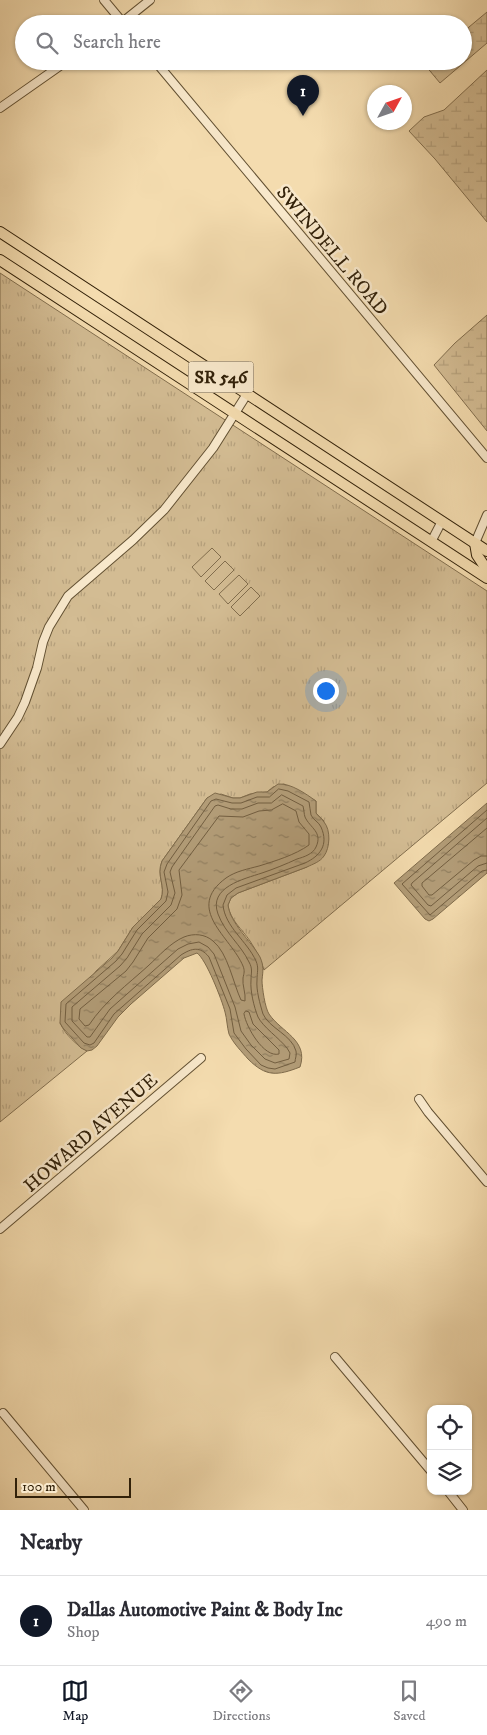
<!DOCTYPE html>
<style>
body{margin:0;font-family:"IM FELL DW Pica",serif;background:#f7f7f7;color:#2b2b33}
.controls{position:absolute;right:15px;bottom:15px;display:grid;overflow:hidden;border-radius:10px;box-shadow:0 1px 4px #0004}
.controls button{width:45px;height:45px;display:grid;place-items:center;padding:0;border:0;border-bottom:1px solid #e1e1e2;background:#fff;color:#2b2b33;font:25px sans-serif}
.compass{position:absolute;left:367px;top:85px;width:45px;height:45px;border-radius:50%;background:#fff;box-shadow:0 1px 4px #0004;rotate:50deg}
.scale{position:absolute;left:15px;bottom:12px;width:116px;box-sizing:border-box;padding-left:5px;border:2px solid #322109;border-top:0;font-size:14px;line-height:18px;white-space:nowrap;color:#322109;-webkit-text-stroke:4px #f8e8cb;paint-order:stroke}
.you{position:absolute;left:325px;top:690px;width:18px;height:18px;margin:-12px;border:4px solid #fff;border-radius:50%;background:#1a73e8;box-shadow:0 0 0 8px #1a73e833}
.badge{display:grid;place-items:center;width:32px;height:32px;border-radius:50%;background:#111827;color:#fff;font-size:16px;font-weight:700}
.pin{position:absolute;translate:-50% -41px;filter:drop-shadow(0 1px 2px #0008)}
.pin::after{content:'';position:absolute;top:26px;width:18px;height:15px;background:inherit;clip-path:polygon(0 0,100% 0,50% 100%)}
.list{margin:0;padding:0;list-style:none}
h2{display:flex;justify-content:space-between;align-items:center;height:65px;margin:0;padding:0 20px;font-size:21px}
h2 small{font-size:16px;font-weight:400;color:#7c7c81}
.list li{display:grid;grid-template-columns:32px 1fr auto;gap:15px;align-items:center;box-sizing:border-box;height:90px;padding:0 20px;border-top:1px solid #e1e1e2}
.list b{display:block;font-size:19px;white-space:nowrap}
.list p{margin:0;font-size:16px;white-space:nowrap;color:#7c7c81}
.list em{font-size:16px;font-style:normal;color:#7c7c81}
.icon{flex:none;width:28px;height:28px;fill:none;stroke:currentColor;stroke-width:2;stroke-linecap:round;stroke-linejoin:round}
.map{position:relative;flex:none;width:487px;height:1510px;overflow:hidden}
.search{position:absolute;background:#fff;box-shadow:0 1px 4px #0004;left:15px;right:15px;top:15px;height:55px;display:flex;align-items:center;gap:12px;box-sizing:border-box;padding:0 18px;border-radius:28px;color:#7c7c81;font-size:19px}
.sheet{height:155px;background:#fff}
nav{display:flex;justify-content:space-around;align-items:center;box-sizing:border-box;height:70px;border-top:1px solid #e1e1e2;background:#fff;font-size:14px;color:#7c7c81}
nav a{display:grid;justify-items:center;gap:2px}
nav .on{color:#111827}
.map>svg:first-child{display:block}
</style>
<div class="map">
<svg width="487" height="1510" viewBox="0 0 487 1510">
<defs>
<pattern id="grass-tufts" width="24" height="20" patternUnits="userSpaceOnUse" patternTransform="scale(1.25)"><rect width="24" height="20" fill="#d3bc93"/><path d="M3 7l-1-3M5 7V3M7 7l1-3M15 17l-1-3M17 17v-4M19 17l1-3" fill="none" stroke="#b6a17d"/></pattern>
<pattern id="wetland-marsh" width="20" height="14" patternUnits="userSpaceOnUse" patternTransform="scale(1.25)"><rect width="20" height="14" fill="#d3bc93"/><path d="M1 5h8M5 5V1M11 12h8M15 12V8" fill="none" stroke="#b6a17d"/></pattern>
<pattern id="water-ripples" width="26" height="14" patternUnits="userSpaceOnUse" patternTransform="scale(1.25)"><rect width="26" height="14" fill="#b29c77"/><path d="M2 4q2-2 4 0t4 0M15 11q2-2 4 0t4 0" fill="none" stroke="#917f60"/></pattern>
</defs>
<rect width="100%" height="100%" fill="#f4dcaf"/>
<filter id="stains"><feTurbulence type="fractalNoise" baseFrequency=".004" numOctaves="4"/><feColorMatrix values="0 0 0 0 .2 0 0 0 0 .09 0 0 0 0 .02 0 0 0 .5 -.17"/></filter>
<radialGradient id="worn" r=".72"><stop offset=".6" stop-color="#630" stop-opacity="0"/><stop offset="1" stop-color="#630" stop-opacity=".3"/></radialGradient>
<path fill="url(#grass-tufts)" stroke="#826e4e" d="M 0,273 L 487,591 L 487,783 L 264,970 C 261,960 256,950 250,941 C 242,929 230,920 228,905 L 231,898 L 238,893 L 307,867 L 324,821 L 316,813 L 316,801 L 284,784 L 273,787 L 267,792 L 250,794 L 240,798 L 233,798 L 221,794 L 207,798 L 162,861 C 156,876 166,886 161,899 L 133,927 L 118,951 L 96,971 L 60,1023 C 65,1034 76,1045 87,1051 L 0,1122 Z"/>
<g fill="url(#wetland-marsh)" stroke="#826e4e">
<polygon points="487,12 487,43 440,83 425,65 429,61 463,61 463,32"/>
<polygon points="487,70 487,222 435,159 409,131 424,117 444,110"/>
<polygon points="487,315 487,431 434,365 455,343"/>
</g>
<g fill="#d3bc93" stroke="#826e4e">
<polygon points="212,548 221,557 201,577 192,567"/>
<polygon points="225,561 234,570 214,590 205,581"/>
<polygon points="239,575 248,584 228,604 219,594"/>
<polygon points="251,587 260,596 240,616 231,607"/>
</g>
<g fill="url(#water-ripples)" stroke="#7f6b4b">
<path d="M 278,784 C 291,783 306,794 316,801 L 316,813 C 318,816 322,819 324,822 C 331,830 330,848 324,856 C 320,862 313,864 307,867 L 238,893 L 231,898 L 228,905 C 230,923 251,941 260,957 C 264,966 263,971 262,980 C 262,987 265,1008 269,1014 C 281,1032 309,1040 300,1067 C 277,1076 266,1077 248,1059 C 242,1052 233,1043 229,1034 C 227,1027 227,1019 225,1012 C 222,1000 206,959 197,953 L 184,958 L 131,1004 L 118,1017 L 97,1046 L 92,1050 L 87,1051 L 81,1048 L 63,1028 L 60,1023 L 61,1002 L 112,958 L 118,951 L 133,927 L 161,899 C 166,886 156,876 162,861 L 207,798 L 215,793 L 233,798 L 240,798 L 257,792 L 267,792 Z"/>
<polygon points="487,803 487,873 433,919 429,921 425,919 394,883"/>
</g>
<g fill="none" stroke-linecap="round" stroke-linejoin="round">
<g stroke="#725e40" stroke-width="1">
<path d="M 279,789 L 288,791 L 309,802 C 310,806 310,811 311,815 C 313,820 319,822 321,827 C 329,845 320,856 305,863 L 236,888 L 227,895 L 223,905 C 225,927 247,941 256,961 C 259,968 257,972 257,980 C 256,990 260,1004 263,1014 C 269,1028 292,1035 296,1051 C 297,1055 295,1059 295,1062 L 275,1069 L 268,1068 L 261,1065 L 246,1049 L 234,1033 L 230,1009 L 209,957 C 200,946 192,948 181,955 L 114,1014 L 94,1043 L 90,1045 L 84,1043 L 65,1022 L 66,1004 L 116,961 L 122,954 L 137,930 L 166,901 L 168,892 L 164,872 L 167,864 L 211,801 L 216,799 L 232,803 L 241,803 L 257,797 L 269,797 Z"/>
<path d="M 282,795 L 303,806 C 304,810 304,814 305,817 C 310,828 323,832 316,847 C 313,854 304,857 297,859 C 286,864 274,869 262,873 C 244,879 208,887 218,914 C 225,933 241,945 249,962 C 253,969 251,973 251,980 C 250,991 254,1007 258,1017 C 263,1027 279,1038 287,1048 L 290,1053 L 289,1059 L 275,1063 L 265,1059 L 251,1045 L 241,1031 L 235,1007 L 214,954 L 208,947 L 199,942 L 188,944 L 178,949 L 110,1009 L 90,1037 L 87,1037 L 72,1021 L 72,1007 L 120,966 L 127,958 L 142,934 L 171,905 L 175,893 L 170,872 L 172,867 L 215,806 L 218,805 L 231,809 L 242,809 L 258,803 L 271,803 Z"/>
<path d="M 283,804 L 296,811 L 299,822 L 309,834 L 309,845 C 295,855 275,861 259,866 C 248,869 236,871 226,878 C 184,909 231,937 243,966 C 245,971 244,973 243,978 C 242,985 246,993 245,1001 L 241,1000 C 233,983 228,953 213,941 C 205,934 194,933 184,937 C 170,943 159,956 148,966 C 127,985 105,1001 89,1025 L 85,1026 L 79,1019 L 80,1009 L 126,971 L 133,962 L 148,938 L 177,909 L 182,895 L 179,870 L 219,816 L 243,817 L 259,811 L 271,810 Z"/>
<polyline points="487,810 402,884 430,915 482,871 487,870"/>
<polyline points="487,818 412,883 411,885 428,905 431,906 478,866 487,863"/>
<polyline points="487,828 422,883 422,886 429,895 432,895 474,860 481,856 487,856"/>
<path d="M 246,1011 L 249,1012 L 253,1024 L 279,1050 L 279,1054 C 264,1058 246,1027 244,1014 Z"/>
</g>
<g stroke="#625032" stroke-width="10">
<g id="minor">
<polyline points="104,0 124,24"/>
<polyline points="120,24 150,0"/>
<polyline points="155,61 487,458"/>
<polyline points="0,108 67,61"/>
<polyline points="431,542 442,521"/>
<polyline points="475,543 487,515"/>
<polyline points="0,744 18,717 25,702 37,668 43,642 49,627 68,596 133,540 164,510 213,448 247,394"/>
<polyline points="419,1099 428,1112 487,1182"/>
<polyline points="0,1229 201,1058"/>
<polyline points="335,1357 431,1471"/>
<polyline points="3,1413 84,1510"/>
<polyline points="448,1491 463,1510"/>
</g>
</g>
<g stroke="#322109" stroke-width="12">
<g id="major">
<polyline points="0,232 487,551"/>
<polyline points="0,260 487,578"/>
<polyline points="475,543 477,555 487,570"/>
</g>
</g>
<use href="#minor" stroke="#f8e8cb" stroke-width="8"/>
<use href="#major" stroke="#f4dcaf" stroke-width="10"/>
</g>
<g text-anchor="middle" stroke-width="5" stroke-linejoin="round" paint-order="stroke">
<rect fill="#f8e8cb" stroke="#6d5d43" stroke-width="1" x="188.5" y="361.5" width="65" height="31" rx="4"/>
<g font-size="18" font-weight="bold" fill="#322109">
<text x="221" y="383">SR 546</text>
</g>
<g font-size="19" fill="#322109" stroke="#f8e8cb">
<text transform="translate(333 250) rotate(50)" y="7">SWINDELL ROAD</text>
<text transform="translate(90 1132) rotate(-41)" y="7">HOWARD AVENUE</text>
</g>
</g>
<rect width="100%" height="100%" filter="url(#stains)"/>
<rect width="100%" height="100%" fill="url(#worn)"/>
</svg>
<div class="controls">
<button><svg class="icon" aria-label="locate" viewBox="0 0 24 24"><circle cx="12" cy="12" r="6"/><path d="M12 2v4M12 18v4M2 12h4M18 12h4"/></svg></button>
<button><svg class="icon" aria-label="layers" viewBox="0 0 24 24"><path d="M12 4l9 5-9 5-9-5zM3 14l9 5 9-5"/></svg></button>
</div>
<svg class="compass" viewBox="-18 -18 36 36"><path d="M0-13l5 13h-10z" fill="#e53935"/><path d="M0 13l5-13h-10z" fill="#7c7c81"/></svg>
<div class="scale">100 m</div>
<div class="you"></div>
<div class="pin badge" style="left:303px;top:116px">1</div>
<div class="search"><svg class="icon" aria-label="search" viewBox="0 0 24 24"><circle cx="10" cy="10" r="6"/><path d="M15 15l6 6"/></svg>Search here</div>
</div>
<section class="sheet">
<h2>Nearby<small></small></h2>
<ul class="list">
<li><span class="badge">1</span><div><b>Dallas Automotive Paint &amp; Body Inc</b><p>Shop</p></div><em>490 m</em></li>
</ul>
</section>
<nav>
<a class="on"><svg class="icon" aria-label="map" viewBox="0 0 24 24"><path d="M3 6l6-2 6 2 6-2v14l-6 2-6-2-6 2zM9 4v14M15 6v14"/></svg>Map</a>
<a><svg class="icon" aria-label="directions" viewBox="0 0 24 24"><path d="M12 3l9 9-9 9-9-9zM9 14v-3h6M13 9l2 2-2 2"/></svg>Directions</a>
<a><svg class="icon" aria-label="saved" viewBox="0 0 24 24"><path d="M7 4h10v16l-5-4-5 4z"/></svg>Saved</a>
</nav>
